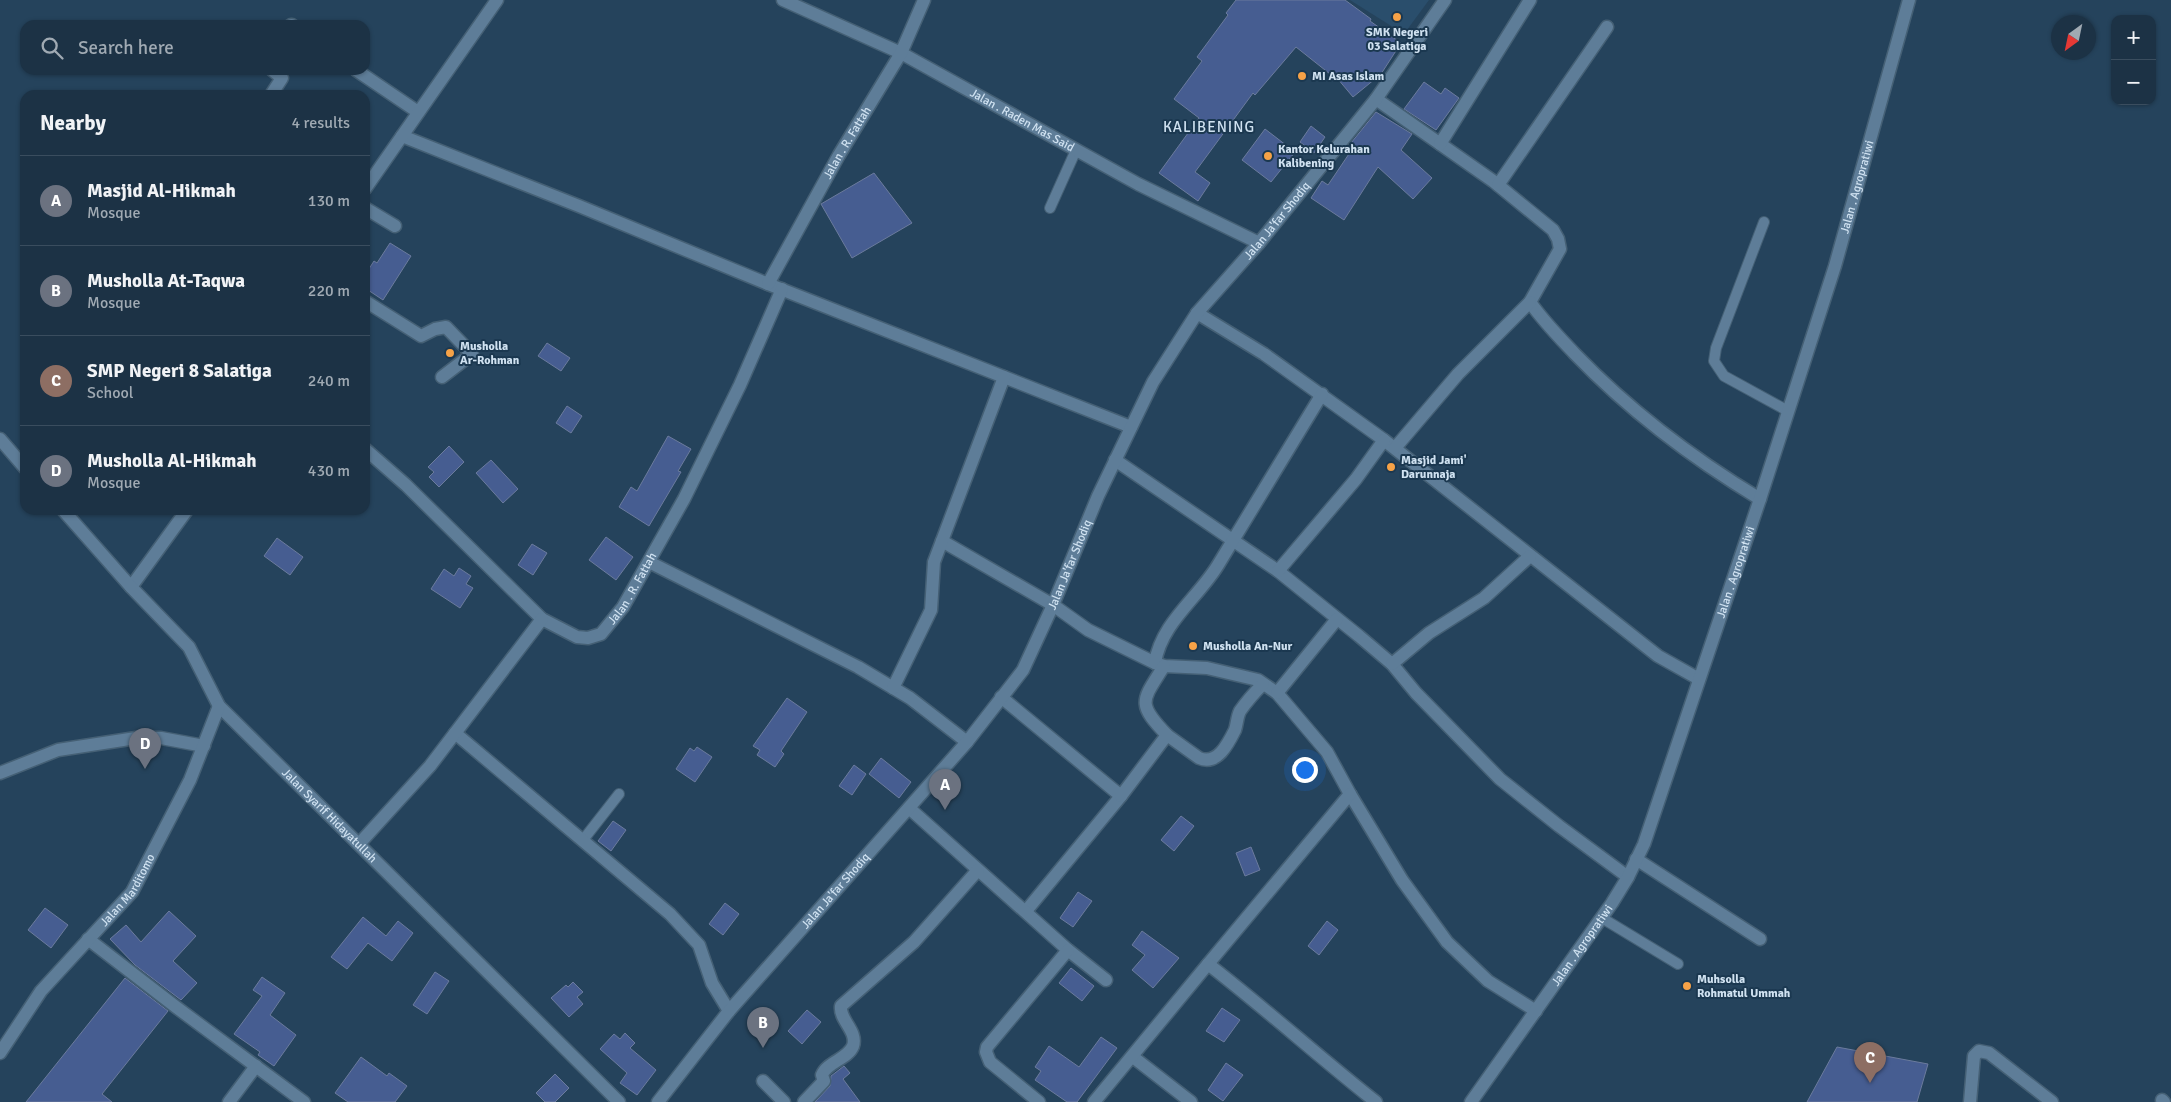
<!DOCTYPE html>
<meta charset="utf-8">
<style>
body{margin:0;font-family:Signika,sans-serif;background:#253a4c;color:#f1f3f6}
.controls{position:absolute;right:15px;top:15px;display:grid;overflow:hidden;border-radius:10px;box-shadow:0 1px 4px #0004}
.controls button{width:45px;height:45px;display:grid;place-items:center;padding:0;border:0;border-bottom:1px solid #3a4d5e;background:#1c3245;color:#f1f3f6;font:25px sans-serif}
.compass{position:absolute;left:2051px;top:15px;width:45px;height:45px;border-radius:50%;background:#1c3245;box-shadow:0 1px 4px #0004;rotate:213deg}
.you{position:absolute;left:1304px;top:769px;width:18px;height:18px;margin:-12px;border:4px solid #fff;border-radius:50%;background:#1a73e8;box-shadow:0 0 0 8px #1a73e833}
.badge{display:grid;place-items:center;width:32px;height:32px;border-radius:50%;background:#f6a247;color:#fff;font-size:16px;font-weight:700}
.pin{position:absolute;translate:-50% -41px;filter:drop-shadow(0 1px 2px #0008)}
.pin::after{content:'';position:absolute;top:26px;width:18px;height:15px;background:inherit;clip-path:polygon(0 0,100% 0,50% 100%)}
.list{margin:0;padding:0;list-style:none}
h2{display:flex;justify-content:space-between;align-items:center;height:65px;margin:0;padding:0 20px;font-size:21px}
h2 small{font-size:16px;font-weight:400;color:#a0aab3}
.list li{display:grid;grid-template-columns:32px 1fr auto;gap:15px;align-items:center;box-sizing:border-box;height:90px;padding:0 20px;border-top:1px solid #3a4d5e}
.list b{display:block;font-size:19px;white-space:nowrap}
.list p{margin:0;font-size:16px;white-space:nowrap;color:#a0aab3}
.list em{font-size:16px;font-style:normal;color:#a0aab3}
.icon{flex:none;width:28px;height:28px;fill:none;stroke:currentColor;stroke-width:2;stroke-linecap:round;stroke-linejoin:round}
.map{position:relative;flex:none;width:2171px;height:1102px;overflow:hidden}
.search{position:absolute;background:#1c3245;box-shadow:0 1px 4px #0004;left:20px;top:20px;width:350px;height:55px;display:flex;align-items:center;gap:12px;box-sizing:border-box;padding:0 18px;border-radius:15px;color:#a0aab3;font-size:19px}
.panel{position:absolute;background:#1c3245;box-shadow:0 1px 4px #0004;left:20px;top:90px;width:350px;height:425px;border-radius:15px}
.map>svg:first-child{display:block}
</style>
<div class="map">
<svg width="2171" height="1102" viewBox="0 0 2171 1102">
<rect width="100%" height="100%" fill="#25435c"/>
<polygon fill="#2a4e6c" points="1350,0 1429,0 1404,34"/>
<g fill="#465d91" stroke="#6b7b9d">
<polygon points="1236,0 1345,0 1371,19 1370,21 1401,43 1381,74 1353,97 1332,72 1330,74 1296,47 1255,95 1253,93 1195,172 1210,183 1198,201 1159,173 1199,118 1174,99 1202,61 1197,57 1228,15 1226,13"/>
<polygon points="1424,82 1441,94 1445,88 1459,98 1436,130 1404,109"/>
<polygon points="1376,112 1412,134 1401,150 1432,178 1413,199 1378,167 1344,220 1311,198 1322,181 1328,185 1355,145 1351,143"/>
<polygon points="1311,126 1325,137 1314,153 1300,142"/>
<polygon points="1265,129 1295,152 1271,182 1242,160"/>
<polygon points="874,173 912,223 852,258 821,204"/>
<polygon points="390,243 411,256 383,300 365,288 365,275 374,261 377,263"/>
<polygon points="547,343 570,358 561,371 538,356"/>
<polygon points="567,406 582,416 571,433 556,423"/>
<polygon points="668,436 691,449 678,471 681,472 649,526 619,507 631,487 637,491"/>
<polygon points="449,446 464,462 439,487 429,477 434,472 428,467"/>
<polygon points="491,460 518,489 503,503 476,473"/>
<polygon points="606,537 633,557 616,580 589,560"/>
<polygon points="277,538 303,557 290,575 264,556"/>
<polygon points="532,544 547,553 533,575 518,565"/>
<polygon points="459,568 471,576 466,584 473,588 460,608 431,589 444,569 454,576"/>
<polygon points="787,698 807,712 781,751 784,754 775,767 757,755 760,750 753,746"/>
<polygon points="697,747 712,757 695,782 676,769 690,748 694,751"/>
<polygon points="881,758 911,782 899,798 869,774"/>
<polygon points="854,765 866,774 852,795 839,786"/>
<polygon points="1181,816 1194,826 1174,851 1161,840"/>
<polygon points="613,821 626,830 611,851 598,841"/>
<polygon points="1251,847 1260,870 1245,876 1236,853"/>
<polygon points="1078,892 1092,901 1073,927 1060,918"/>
<polygon points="725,903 739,914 723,935 709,924"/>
<polygon points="45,908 68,925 51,948 28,930"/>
<polygon points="169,911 196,936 173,961 197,983 181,1000 135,965 110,939 126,925 141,942"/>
<polygon points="363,917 386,936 398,921 413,933 392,961 368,943 347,969 331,957"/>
<polygon points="1327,921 1338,930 1319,955 1308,946"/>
<polygon points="1142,931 1179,958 1153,988 1132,970 1145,955 1132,945"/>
<polygon points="1071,968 1094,986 1082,1001 1059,983"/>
<polygon points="435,972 449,981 427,1014 413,1005"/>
<polygon points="262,977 285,993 270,1015 296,1035 274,1066 258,1055 260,1052 234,1034 262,996 253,990"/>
<polygon points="125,978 168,1011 102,1094 112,1102 26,1102"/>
<polygon points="573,982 583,992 577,997 583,1004 569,1017 551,998 566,985 568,987"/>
<polygon points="1222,1008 1240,1020 1224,1042 1206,1031"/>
<polygon points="807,1010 821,1022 802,1044 788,1031"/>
<polygon points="625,1033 635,1043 630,1048 656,1070 637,1095 620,1083 627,1073 600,1049 614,1034 620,1039"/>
<polygon points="1101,1037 1117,1048 1077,1102 1067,1102 1035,1080 1041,1071 1035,1067 1049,1046 1079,1067"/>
<polygon points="1837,1047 1928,1064 1917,1102 1807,1102"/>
<polygon points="361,1057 387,1076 389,1073 407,1086 395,1102 348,1102 335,1093"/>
<polygon points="1226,1063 1243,1075 1223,1101 1208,1090"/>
<polygon points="844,1066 850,1073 843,1079 860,1102 815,1102 830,1086 831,1076"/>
<polygon points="555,1074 569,1088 555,1102 545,1102 536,1093"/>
</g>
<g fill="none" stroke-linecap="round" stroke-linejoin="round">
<g stroke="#456075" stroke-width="12">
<g id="service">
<polyline points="1050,208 1076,150"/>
<polyline points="1764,222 1716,348 1714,361 1724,376 1788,411"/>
<polyline points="583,840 619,794"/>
<polyline points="1602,918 1678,964"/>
</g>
</g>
<g stroke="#456075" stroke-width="15">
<g id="minor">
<path id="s1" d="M 783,0 L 901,53 L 1138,184 L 1259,243"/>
<polyline points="291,25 292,25"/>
<polyline points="356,70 418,112"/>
<polyline points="271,95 282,78 272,70"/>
<path d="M 1376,99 L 1493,181 L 1553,230 L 1558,239 L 1560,249 L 1530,302 C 1543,321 1559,337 1575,354 C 1630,411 1692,458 1760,499"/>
<polyline points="402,136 579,206 768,284 1131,427"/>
<polyline points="1440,144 1530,0"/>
<polyline points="1498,185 1607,27"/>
<polyline points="365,189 497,0"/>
<polyline points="365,208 395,226"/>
<path id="s2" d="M 768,284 L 839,155 L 901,53 L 924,0"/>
<polyline points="365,301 421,336 435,329 446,327 472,354 442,377"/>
<polyline points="1197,313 1264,354 1384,440 1658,656 1699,679"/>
<polyline points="1395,448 1458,374 1530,302"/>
<path id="s3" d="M 365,449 L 406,485 L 542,619 L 577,637 L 588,638 L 601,634 L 623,607 L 684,499 L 740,385 L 782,289"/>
<polyline points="1115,460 1278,571 1359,636 1392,664 1416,693 1500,779 1559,826 1628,877"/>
<polyline points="942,541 1053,605 1088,630 1155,663 1164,666 1207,668 1258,680 1277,693 1327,752 1350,794 1402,880 1447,942 1488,981 1536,1011"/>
<polyline points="649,562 858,667 910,698 967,742"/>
<polyline points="1278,571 1356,479 1384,440"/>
<polyline points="131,587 187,510"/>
<path d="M 1155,663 C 1161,623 1198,598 1218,565 C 1253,508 1287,451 1322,394"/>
<polyline points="1392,664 1429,633 1484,598 1530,556"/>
<polyline points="893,688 931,610 934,562 1004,377"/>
<polyline points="1277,693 1337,619"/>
<polyline points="1001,697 1121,796 1026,911"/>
<polyline points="455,733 670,914 699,945 712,983 729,1011"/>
<path d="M 1167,735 L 1199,758 C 1217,766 1228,744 1235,730 C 1237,724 1237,717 1240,711 C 1247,701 1255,692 1263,684"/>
<polyline points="0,773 58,750 136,738 161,738 204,746"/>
<path d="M 1121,796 L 1167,735 C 1136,703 1142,701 1164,666"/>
<polyline points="909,808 1068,950 1106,980"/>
<polyline points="359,844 430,766 542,619"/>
<polyline points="1636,859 1760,939"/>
<polyline points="88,939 176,1007 304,1102"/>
<polyline points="1208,964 1350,794"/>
<polyline points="1133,1057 1191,1102"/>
<polyline points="763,1081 784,1102"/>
<polyline points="2162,1100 2164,1102"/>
<polyline points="229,1102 256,1066"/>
<path id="s4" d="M 658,1102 L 729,1011 L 967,742 L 1023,670 L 1053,605 L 1098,496 L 1153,382 L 1197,313 L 1259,243 L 1376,99 L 1445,0"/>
<path d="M 804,1102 L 824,1081 L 822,1075 C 827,1062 848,1059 853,1046 C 858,1031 839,1020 841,1006 L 914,942 L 978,870"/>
<polyline points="1039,1102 990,1062 986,1052 987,1047 1068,950"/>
<path d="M 1094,1102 L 1208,964 C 1266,1009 1319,1057 1376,1102"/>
<polyline points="1970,1102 1974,1056 1979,1051 1989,1053 2052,1102"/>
</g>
</g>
<g stroke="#456075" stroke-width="15">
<g id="tertiary">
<polyline points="0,439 25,468"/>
<path id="s5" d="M 63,510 L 131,587 L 189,647 L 219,706 L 619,1102"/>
<path id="s6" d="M 0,1053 L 41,991 L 132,892 L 190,780 L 219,706"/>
<path id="s7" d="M 1471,1102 L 1612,903 L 1628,877 L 1644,844 L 1760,499 L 1835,266 L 1909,0"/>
</g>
</g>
<use href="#service" stroke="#5e7d98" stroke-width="10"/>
<use href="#minor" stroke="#5e7d98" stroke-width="12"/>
<use href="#tertiary" stroke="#5e7d98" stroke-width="12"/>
</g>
<g fill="#f6a247" stroke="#1b3850" stroke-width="2">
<circle cx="1397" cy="17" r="5"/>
<circle cx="1302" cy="76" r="5"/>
<circle cx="1268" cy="156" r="5"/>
<circle cx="450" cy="353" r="5"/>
<circle cx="1391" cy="467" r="5"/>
<circle cx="1193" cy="646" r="5"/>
<circle cx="1687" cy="986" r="5"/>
</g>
<g text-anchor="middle" stroke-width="4" stroke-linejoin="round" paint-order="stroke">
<g font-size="12" font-weight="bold" fill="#d0e2f1" stroke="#1b3850" text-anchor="start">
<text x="1397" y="36" text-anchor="middle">SMK Negeri<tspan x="1397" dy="14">03 Salatiga</tspan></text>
<text x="1312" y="80">MI Asas Islam</text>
<text x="1278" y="153">Kantor Kelurahan<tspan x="1278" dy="14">Kalibening</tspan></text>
<text x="460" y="350">Musholla<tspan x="460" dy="14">Ar-Rohman</tspan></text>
<text x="1401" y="464">Masjid Jami'<tspan x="1401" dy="14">Darunnaja</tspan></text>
<text x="1203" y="650">Musholla An-Nur</text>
<text x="1697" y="983">Muhsolla<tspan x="1697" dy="14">Rohmatul Ummah</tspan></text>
</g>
<g font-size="12" fill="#d0e2f1" stroke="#1b3850">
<text dy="4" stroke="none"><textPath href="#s1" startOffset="268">Jalan . Raden Mas Said</textPath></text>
<text dy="4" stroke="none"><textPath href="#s2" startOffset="162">Jalan . R. Fattah</textPath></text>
<text dy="4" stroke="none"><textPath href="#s7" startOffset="1002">Jalan . Agropratiwi</textPath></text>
<text dy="4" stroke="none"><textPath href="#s4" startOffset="1086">Jalan Ja'far Shodiq</textPath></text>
<text dy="4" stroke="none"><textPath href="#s4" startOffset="681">Jalan Ja'far Shodiq</textPath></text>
<text dy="4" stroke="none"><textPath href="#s7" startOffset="598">Jalan . Agropratiwi</textPath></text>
<text dy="4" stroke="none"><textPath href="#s3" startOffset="365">Jalan . R. Fattah</textPath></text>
<text dy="4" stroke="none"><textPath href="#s5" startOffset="408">Jalan Syarif Hidayatullah</textPath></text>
<text dy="4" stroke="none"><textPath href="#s6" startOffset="208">Jalan Marditomo</textPath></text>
<text dy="4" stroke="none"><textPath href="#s4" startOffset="276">Jalan Ja'far Shodiq</textPath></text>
<text dy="4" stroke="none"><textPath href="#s7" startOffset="192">Jalan . Agropratiwi</textPath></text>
</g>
<g font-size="15" letter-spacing="1" fill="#d0e2f1" stroke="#1b3850">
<text x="1209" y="132">KALIBENING</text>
</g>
</g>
</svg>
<div class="controls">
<button>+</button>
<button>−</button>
</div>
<svg class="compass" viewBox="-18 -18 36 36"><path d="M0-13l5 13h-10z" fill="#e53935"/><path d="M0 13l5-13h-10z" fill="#a0aab3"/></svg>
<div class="you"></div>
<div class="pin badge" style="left:945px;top:810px;background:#6b7280">A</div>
<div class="pin badge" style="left:763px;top:1048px;background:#6b7280">B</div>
<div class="pin badge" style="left:1870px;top:1083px;background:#8d6e63">C</div>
<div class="pin badge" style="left:145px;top:769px;background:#6b7280">D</div>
<div class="search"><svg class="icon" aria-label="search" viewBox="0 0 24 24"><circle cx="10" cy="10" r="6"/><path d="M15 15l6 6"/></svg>Search here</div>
<section class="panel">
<h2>Nearby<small>4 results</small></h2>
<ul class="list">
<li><span class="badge" style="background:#6b7280">A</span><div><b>Masjid Al-Hikmah</b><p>Mosque</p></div><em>130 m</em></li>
<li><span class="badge" style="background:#6b7280">B</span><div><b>Musholla At-Taqwa</b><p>Mosque</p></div><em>220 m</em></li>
<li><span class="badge" style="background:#8d6e63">C</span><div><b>SMP Negeri 8 Salatiga</b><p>School</p></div><em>240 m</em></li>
<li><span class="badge" style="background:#6b7280">D</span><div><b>Musholla Al-Hikmah</b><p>Mosque</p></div><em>430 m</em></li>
</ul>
</section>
</div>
